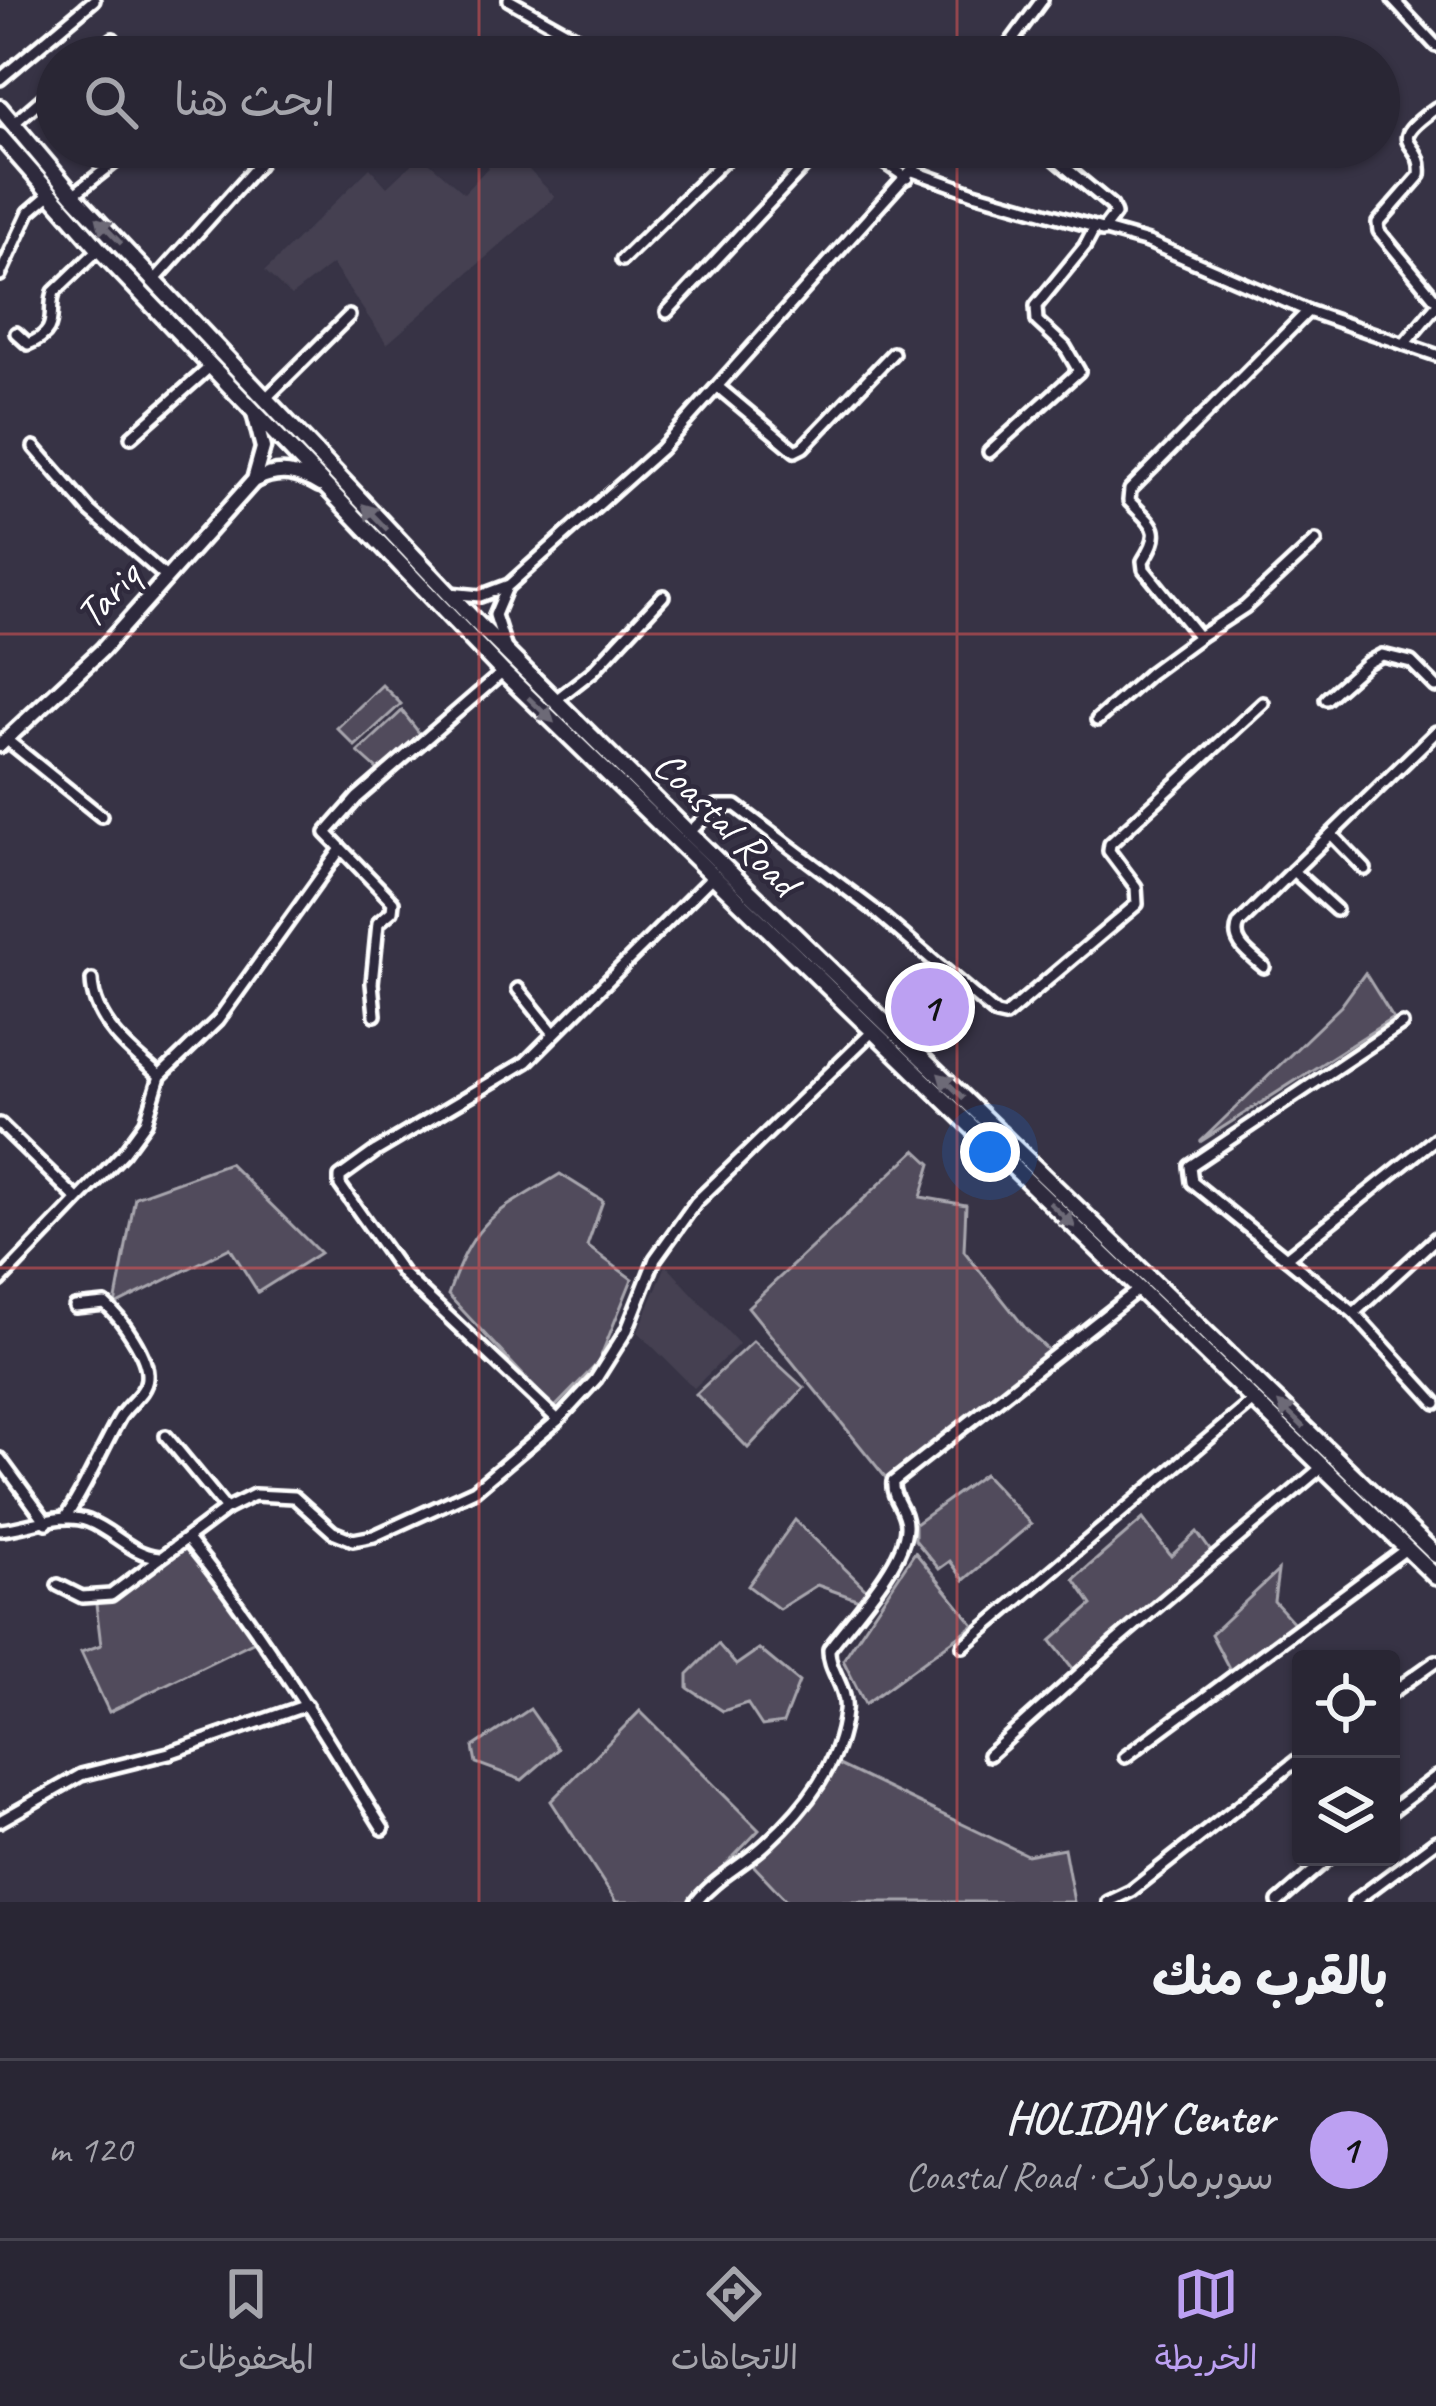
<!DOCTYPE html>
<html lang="ar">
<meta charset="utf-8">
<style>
body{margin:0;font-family:Caveat,"Playpen Sans Arabic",sans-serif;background:#312e3c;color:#f1f3f6;direction:rtl}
.controls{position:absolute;right:36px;bottom:36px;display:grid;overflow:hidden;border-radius:12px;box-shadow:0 3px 9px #0004}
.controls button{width:108px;height:108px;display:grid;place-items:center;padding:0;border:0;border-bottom:3px solid #45434f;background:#292634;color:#f1f3f6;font:60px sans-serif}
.you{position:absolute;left:990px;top:1152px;width:42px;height:42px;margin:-30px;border:9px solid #fff;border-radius:50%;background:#1a73e8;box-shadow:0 0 0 18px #1a73e833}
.badge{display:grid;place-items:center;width:78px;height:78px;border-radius:50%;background:#bca0f2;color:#111;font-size:39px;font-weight:700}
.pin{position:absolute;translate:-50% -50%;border:6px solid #fff;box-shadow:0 3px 12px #0006}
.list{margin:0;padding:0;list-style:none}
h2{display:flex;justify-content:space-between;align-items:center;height:156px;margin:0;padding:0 48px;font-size:51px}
h2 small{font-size:39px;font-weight:400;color:#a5a5ac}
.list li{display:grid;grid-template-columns:78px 1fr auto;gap:36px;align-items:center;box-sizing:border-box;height:180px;padding:0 48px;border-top:3px solid #45434f}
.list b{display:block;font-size:45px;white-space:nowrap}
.list p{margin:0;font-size:39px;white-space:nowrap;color:#a5a5ac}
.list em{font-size:39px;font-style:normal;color:#a5a5ac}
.icon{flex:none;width:66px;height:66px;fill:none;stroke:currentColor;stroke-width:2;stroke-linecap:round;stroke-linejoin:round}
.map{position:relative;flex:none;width:1436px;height:1902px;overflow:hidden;direction:ltr}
.search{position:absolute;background:#292634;box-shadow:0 3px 9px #0004;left:36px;right:36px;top:36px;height:132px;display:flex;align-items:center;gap:30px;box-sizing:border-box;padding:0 42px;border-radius:66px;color:#a5a5ac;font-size:45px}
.sheet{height:336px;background:#292634}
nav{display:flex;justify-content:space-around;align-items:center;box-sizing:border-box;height:168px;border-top:3px solid #45434f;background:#292634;font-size:33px;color:#a5a5ac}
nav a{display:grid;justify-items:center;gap:6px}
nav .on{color:#bca0f2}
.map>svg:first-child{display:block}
</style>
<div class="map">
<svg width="1436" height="1902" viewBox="0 0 1436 1902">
<rect width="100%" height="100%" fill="#373345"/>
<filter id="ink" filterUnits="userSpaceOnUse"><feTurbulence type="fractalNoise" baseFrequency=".00833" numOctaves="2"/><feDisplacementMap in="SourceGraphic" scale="24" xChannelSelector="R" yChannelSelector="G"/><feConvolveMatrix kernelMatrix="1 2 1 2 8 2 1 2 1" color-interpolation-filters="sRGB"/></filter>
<g filter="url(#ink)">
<g fill="#444051">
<polygon points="507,147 555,197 387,344 332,264 291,296 265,271 370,168 387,187 421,155 464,193"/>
<polygon points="666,1265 739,1344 694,1388 638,1332"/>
</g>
<g fill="#514c5c" stroke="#a8a6ae" stroke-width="3">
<polygon points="382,685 401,704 355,746 337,728"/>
<polygon points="402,711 420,734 378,770 358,752"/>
<polygon points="1365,973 1393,1018 1200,1142 1341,1006"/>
<polygon points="916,1150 931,1164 921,1197 966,1205 964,1251 1026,1329 1053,1355 886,1478 748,1307"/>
<polygon points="229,1163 320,1253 258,1292 230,1248 115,1305 135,1197"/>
<path d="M 560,1174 L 603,1201 L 587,1246 L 632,1279 L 598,1363 L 554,1408 L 448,1295 C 476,1216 492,1216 560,1174 Z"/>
<polygon points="753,1341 804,1388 748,1448 696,1394"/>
<polygon points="984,1474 1031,1524 964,1580 950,1561 939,1569 915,1540 915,1524"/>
<polygon points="1143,1519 1171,1556 1197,1532 1212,1553 1075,1671 1051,1641 1092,1605 1074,1579"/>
<polygon points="795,1520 870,1593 859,1600 817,1585 779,1609 748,1586"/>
<polygon points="188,1547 257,1640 109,1712 81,1652 101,1645 96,1604"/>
<polygon points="915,1552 974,1625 865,1704 843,1660"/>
<polygon points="1278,1571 1274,1601 1296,1625 1232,1674 1211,1634"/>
<polygon points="718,1644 736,1665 759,1649 799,1682 783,1723 762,1726 747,1703 723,1711 688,1688 688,1674"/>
<polygon points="530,1709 558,1749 522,1780 476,1763 473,1747"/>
<polygon points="640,1711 759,1830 690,1902 616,1902 551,1801"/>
<polygon points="831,1761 1027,1855 1064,1848 1074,1902 788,1902 753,1865"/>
</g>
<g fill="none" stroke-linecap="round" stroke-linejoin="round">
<g stroke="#fff" stroke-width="18">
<g id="minor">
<polyline points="509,0 611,57"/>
<polyline points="1393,0 1436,46"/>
<polyline points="91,57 113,39"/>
<polyline points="1000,57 1042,0"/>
<polyline points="0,79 94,0"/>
<path d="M 1436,108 C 1380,148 1424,137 1420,175 L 1378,223 L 1379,231 L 1436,300"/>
<polyline points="13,124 57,86"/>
<polyline points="862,147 907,178"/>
<polyline points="1041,147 1112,206 1115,214 1102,231"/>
<polyline points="913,171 974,193 1148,242 1308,311 1436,355"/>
<polyline points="73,195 134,147"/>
<polyline points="622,260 738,147"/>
<polyline points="0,275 29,212 50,194"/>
<polyline points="154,281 259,164"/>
<polyline points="667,312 822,147"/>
<path d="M 16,333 L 28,344 C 61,331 47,314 54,292 L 99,249"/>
<polyline points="1404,344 1436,306"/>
<polyline points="718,387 795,451 803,447 893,353"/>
<polyline points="264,400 349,316"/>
<polyline points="131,437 211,366"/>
<polyline points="34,447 90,511 167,578"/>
<polyline points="989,452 1079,371 1065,347 1037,321 1036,306 1085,246 1094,229"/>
<polyline points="449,593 480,596 509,585 661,449 932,147"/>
<polyline points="1199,637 1245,607 1316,541"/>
<polyline points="505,646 495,615 506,589"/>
<polyline points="557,699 593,671 663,596"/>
<polyline points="1326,699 1367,663 1382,655 1411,662 1436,687"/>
<path d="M 1097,720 L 1150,673 L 1199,637 L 1144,569 L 1143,561 C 1164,528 1154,527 1129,501 L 1130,490 L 1308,311"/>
<polyline points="7,740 101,816"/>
<polyline points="689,833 716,806 736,806 873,909 996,1014 1005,1016 1137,904 1136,887 1109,851 1110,844 1263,703"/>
<polyline points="1331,834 1365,869"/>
<polyline points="1336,910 1293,871 1436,732"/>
<path d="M 1264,967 C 1251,955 1230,943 1239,924 L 1293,871"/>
<path d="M 92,980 C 93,1021 131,1052 160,1076"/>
<polyline points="518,989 553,1032"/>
<polyline points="375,1015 372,983 378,923 392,911 393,902 326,833 357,798 503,672"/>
<polyline points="1402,1024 1190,1166 1192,1182 1354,1313 1436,1403"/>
<polyline points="0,1124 77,1199"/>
<polyline points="1286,1258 1436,1138"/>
<polyline points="0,1281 124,1152 146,1122 160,1076 218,1020 340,850"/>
<polyline points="1354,1313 1436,1238"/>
<polyline points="558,1420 403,1274 340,1185 340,1177 376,1151 526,1062 713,876"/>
<polyline points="166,1436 226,1509"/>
<polyline points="0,1459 47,1523"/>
<path d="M 65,1518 C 87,1486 101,1450 120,1417 C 128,1404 146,1393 147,1378 C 149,1356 121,1318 105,1304 L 75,1307"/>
<path d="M 0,1530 C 28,1528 62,1511 88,1521 C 114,1531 130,1554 159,1557"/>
<path d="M 187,1539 C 262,1630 321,1730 383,1829"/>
<polyline points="58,1585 82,1597 111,1595 226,1509 254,1495 294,1497 333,1532 353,1540 374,1536 475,1490 558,1420 596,1379 627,1330 655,1259 696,1202 872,1032"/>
<polyline points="963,1646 1253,1401"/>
<polyline points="1391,1693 1436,1661"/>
<polyline points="989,1755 1115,1642 1322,1467"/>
<polyline points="1125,1757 1406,1549"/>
<polyline points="1391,1811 1436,1777"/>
<polyline points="0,1821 81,1775 169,1753 307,1705"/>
<path d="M 696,1902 C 716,1877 744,1865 767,1843 C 805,1808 840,1765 845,1711 C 848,1687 828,1671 829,1649 C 850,1620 905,1563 906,1527 C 907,1509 891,1499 893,1482 L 1139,1289"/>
<polyline points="1108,1902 1131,1891 1301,1757"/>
<polyline points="1278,1902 1330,1857"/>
<polyline points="1354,1902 1436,1841"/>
</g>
</g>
<g stroke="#fff" stroke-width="21">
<g id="major">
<path d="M 255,480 C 279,468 298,472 320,485"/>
<polyline points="0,745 102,650 254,480 263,448 254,413"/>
</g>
</g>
<g stroke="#fff" stroke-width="22">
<g id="highway">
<polyline points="0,108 73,195 474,620 689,833 1436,1555"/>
<polyline points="0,136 99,249 503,672 1436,1577"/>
</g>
</g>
<use href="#minor" stroke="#2f2a3d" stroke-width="9"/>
<use href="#major" stroke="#2f2a3d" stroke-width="12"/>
<use href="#highway" stroke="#2f2a3d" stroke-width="14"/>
</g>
<defs><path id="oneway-solid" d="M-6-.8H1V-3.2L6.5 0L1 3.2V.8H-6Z" transform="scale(3)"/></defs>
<g fill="#6d6a77">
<use href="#oneway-solid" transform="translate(109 231) rotate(-134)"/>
<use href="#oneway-solid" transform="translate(375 517) rotate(-134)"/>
<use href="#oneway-solid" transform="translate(541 710) rotate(44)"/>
<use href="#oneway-solid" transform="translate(951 1086) rotate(-136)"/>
<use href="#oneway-solid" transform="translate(1062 1215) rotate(44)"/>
<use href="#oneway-solid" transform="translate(1291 1415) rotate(-136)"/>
</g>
</g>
<path fill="none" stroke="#de5353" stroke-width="3" stroke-opacity="0.55" d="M 479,0 L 479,57M 957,0 L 957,57M 479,147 L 479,1902M 957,147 L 957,1902M 0,634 L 1436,634M 0,1268 L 1436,1268"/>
<g text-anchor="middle" stroke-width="9" stroke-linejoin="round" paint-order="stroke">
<g font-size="42" fill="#fff" stroke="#2f2a3d">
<text transform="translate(107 594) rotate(-47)" y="15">Tariq</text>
<text transform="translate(727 822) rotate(45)" y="15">Coastal Road</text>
</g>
</g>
</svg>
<div class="controls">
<button><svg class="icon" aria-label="locate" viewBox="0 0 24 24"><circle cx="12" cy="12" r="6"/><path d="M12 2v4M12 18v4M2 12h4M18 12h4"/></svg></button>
<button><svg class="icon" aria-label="layers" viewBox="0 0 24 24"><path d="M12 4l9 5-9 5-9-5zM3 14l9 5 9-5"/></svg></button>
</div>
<div class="you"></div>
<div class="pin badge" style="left:930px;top:1007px">1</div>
<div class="search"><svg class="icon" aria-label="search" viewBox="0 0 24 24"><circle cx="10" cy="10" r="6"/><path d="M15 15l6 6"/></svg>ابحث هنا</div>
</div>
<section class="sheet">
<h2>بالقرب منك<small></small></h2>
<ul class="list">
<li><span class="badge">1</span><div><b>HOLIDAY Center</b><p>سوبرماركت · Coastal Road</p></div><em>120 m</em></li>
</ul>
</section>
<nav>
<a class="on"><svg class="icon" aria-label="map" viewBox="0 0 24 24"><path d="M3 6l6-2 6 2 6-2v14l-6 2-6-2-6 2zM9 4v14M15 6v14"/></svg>الخريطة</a>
<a><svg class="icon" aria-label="directions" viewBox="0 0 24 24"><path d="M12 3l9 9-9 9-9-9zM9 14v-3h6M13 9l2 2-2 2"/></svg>الاتجاهات</a>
<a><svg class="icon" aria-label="saved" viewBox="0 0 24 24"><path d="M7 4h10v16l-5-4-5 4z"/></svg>المحفوظات</a>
</nav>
